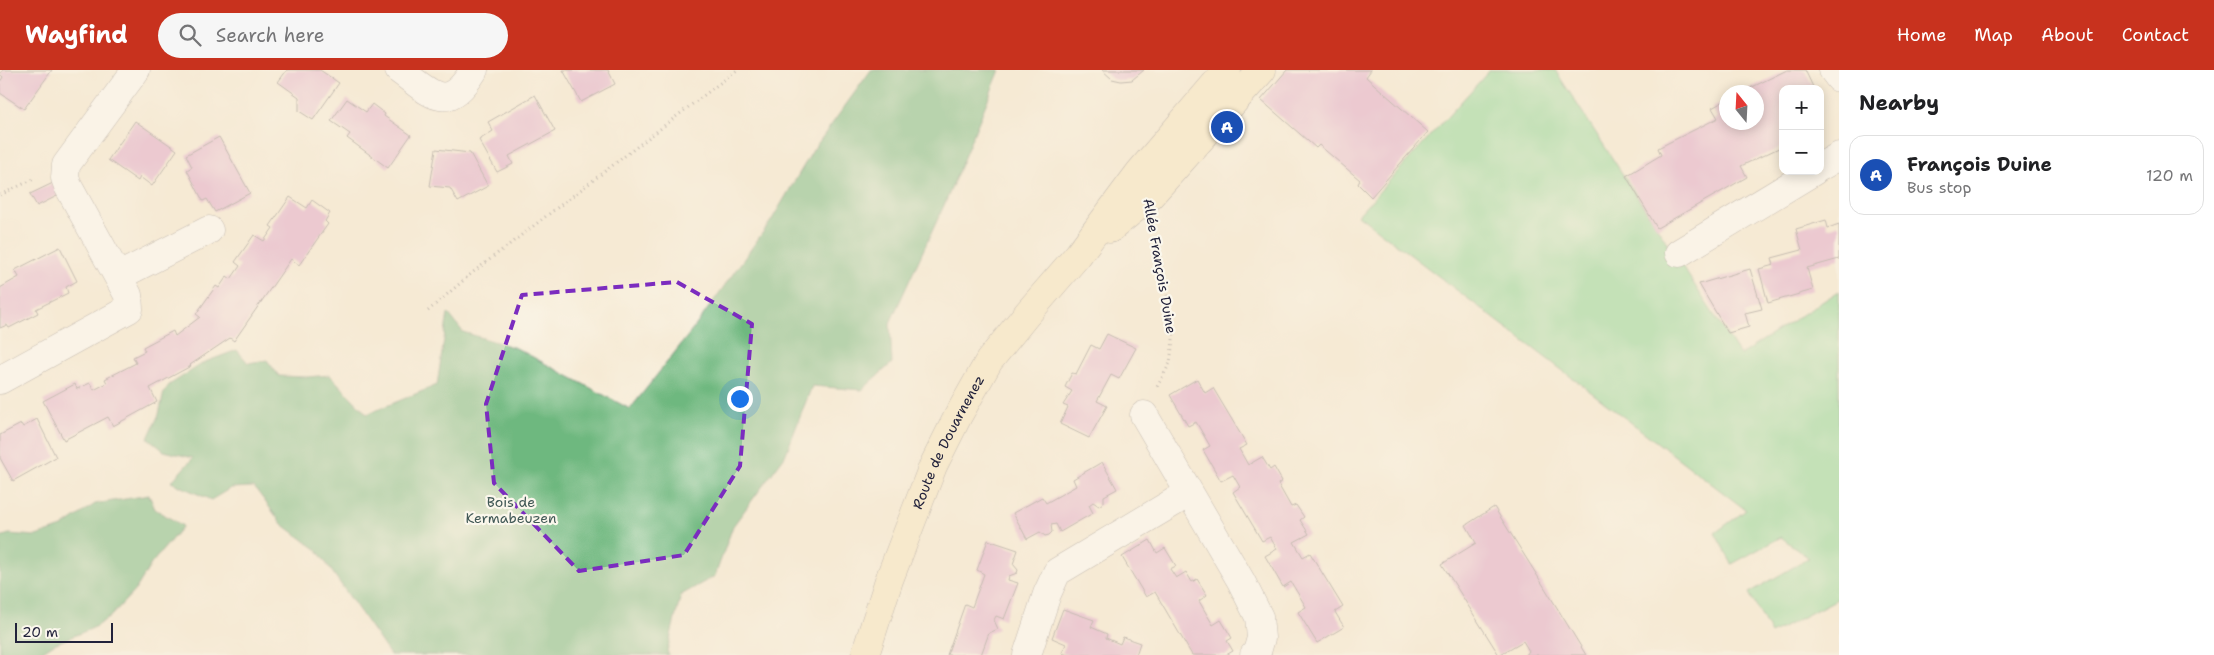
<!DOCTYPE html>
<meta charset="utf-8">
<style>
body{margin:0;font-family:"Shantell Sans",sans-serif;background:#f6f6f6;color:#202124}
.controls{position:absolute;right:15px;top:15px;display:grid;overflow:hidden;border-radius:10px;box-shadow:0 2px 12px #0003}
.controls button{width:45px;height:45px;display:grid;place-items:center;padding:0;border:0;border-bottom:1px solid #e0e0e0;background:#fff;color:#202124;font:25px sans-serif}
.compass{position:absolute;left:1719px;top:15px;width:45px;height:45px;border-radius:50%;background:#fff;box-shadow:0 2px 12px #0003;rotate:342deg}
.scale{position:absolute;left:15px;bottom:12px;width:98px;box-sizing:border-box;padding-left:5px;border:2px solid #22223b;border-top:0;font-size:14px;line-height:18px;white-space:nowrap;color:#22223b;-webkit-text-stroke:4px #fbf7ec;paint-order:stroke}
.you{position:absolute;left:739px;top:328px;width:18px;height:18px;margin:-12px;border:4px solid #fff;border-radius:50%;background:#1a73e8;box-shadow:0 0 0 8px #1a73e833}
.badge{display:grid;place-items:center;width:32px;height:32px;border-radius:50%;background:#c8321e;color:#fff;font-size:16px;font-weight:700}
.pin{position:absolute;translate:-50% -50%;border:2px solid #fff;box-shadow:0 1px 5px #0006}
.list{margin:0;padding:0;list-style:none}
h2{display:flex;justify-content:space-between;align-items:center;height:65px;margin:0;padding:0 20px;font-size:21px}
h2 small{font-size:16px;font-weight:400;color:#757577}
.list li{display:grid;grid-template-columns:32px 1fr auto;gap:15px;align-items:center;box-sizing:border-box;height:80px;margin:0 10px 10px;padding:0 10px;border:1px solid #e0e0e0;border-radius:15px}
.list b{display:block;font-size:19px;white-space:nowrap}
.list p{margin:0;font-size:16px;white-space:nowrap;color:#757577}
.list em{font-size:16px;font-style:normal;color:#757577}
.icon{flex:none;width:28px;height:28px;fill:none;stroke:currentColor;stroke-width:2;stroke-linecap:round;stroke-linejoin:round}
.map{position:relative;flex:none;width:1839px;height:585px;overflow:hidden}
header{display:flex;align-items:center;gap:30px;box-sizing:border-box;height:70px;padding:0 25px;background:#c8321e;color:#fff}
header strong{font-size:24px}
nav{display:flex;gap:28px;margin-inline-start:auto;font-size:18px}
.search{width:350px;height:45px;background:#f6f6f6;display:flex;align-items:center;gap:12px;box-sizing:border-box;padding:0 18px;border-radius:28px;color:#757577;font-size:19px}
main{display:flex}
aside{flex:1;background:#fff}
.map>svg:first-child{display:block}
</style>
<header>
<strong>Wayfind</strong>
<div class="search"><svg class="icon" aria-label="search" viewBox="0 0 24 24"><circle cx="10" cy="10" r="6"/><path d="M15 15l6 6"/></svg>Search here</div>
<nav><a>Home</a><a>Map</a><a>About</a><a>Contact</a></nav>
</header>
<main>
<div class="map">
<svg width="1839" height="585" viewBox="0 0 1839 585">
<rect width="100%" height="100%" fill="#fbf7ec"/>
<filter id="ink" filterUnits="userSpaceOnUse"><feTurbulence type="fractalNoise" baseFrequency=".02" numOctaves="2"/><feDisplacementMap in="SourceGraphic" scale="10" xChannelSelector="R" yChannelSelector="G"/><feConvolveMatrix kernelMatrix="1 2 1 2 8 2 1 2 1" color-interpolation-filters="sRGB"/></filter>
<filter id="wash" filterUnits="userSpaceOnUse"><feTurbulence type="fractalNoise" baseFrequency=".0096" numOctaves="4" result="noise"/><feDisplacementMap in="SourceGraphic" scale="20" xChannelSelector="R" yChannelSelector="G"/><feGaussianBlur stdDeviation="1.12" result="paint"/><feColorMatrix in="noise" values="0 0 0 0 0 0 0 0 0 0 0 0 0 0 0 0 0 1.4 0 .05"/><feComposite in="paint" operator="in"/></filter>
<g filter="url(#wash)">
<rect width="100%" height="100%" fill="#f6ead4"/>
<polygon fill="#88d796" stroke="#557c68" points="1490,0 1555,0 1740,285 1839,221 1839,528 1771,564 1749,523 1809,488 1781,467 1732,494 1715,463 1746,440 1358,145"/>
<g fill="#6eb87f" stroke="#486d5d">
<polygon points="871,0 1000,0 946,131 890,253 892,293 862,320 812,316 785,386 733,456 715,506 681,525 667,581 669,585 390,585 317,480 282,454 254,417 231,418 211,430 171,412 193,388 164,381 148,368 159,344 164,322 169,315 205,292 237,280 248,293 267,290 279,306 307,307 330,305 367,344 437,315 448,243 463,262 516,278 630,339 694,258 771,151 813,80"/>
<polygon points="149,425 155,439 183,456 151,494 136,519 110,547 93,558 54,574 37,585 0,585 0,467 9,464 36,466 62,457 95,434"/>
</g>
<g id="blocks">
<g fill="#dfa3cd">
<polygon points="3,0 52,0 24,39 0,23 0,12 3,7 0,4"/>
<polygon points="287,0 320,0 339,13 313,50 299,41 299,27 278,12"/>
<polygon points="563,0 608,0 615,14 581,32"/>
<polygon points="1102,0 1144,0 1132,10 1121,11 1112,9"/>
<polygon points="1287,0 1371,0 1366,7 1428,62 1371,127 1358,114 1360,110 1319,75 1316,78 1261,30"/>
<polygon points="1787,0 1805,0 1814,19 1783,19 1783,76 1741,96 1747,107 1657,158 1626,106 1661,85 1658,78 1718,48 1712,38 1726,30 1726,52 1756,52 1756,22 1742,22"/>
<polygon points="535,25 555,61 509,86 513,94 497,102 479,70 493,61 488,52"/>
<polygon points="347,29 366,42 372,34 385,44 384,46 411,65 388,98 347,68 350,64 331,51"/>
<polygon points="135,51 177,80 152,116 140,107 138,111 108,90"/>
<polygon points="219,67 250,123 215,142 207,129 203,131 187,100 192,97 186,85"/>
<polygon points="436,79 470,83 488,116 458,132 450,118 430,116"/>
<polygon points="53,113 59,125 37,136 30,124"/>
<polygon points="290,127 307,138 312,130 330,143 325,151 328,154 299,195 291,189 234,271 230,268 190,295 191,296 150,318 157,332 113,356 108,347 64,370 43,331 75,314 77,319 90,313 94,320 107,313 105,309 136,293 133,287 145,281 143,277 173,261 175,266 200,247 196,244 216,216 219,218 227,206 231,209 240,196 235,192 254,165 264,171 273,158 270,156"/>
<polygon points="1826,150 1828,158 1839,154 1839,189 1807,198 1813,220 1768,233 1759,199 1774,195 1772,188 1802,180 1796,159"/>
<polygon points="60,177 77,211 66,217 68,223 36,239 38,243 9,258 7,255 0,258 0,218 19,207 15,200"/>
<polygon points="1750,199 1762,239 1745,243 1749,257 1728,263 1699,214"/>
<polygon points="1107,264 1136,278 1119,309 1111,305 1097,331 1107,336 1089,368 1060,354 1068,337 1063,335 1072,321 1065,317 1072,303 1076,304 1091,275 1099,279"/>
<polygon points="1197,309 1205,323 1213,318 1247,375 1239,379 1248,395 1262,387 1270,400 1274,397 1282,411 1278,414 1291,437 1296,435 1304,447 1300,450 1309,464 1294,472 1303,487 1310,483 1343,537 1335,542 1344,557 1317,573 1298,542 1306,537 1291,512 1283,517 1265,486 1277,479 1270,467 1262,471 1233,422 1240,417 1233,405 1221,411 1203,380 1210,376 1196,352 1188,356 1170,325"/>
<polygon points="37,349 56,387 13,411 0,388 0,365 21,354 23,357"/>
<polygon points="1102,392 1117,419 1104,426 1104,432 1099,436 1093,432 1089,435 1093,443 1060,462 1056,454 1051,455 1052,462 1049,465 1045,466 1040,462 1027,469 1013,443 1042,427 1046,433 1076,416 1073,409"/>
<polygon points="1494,437 1540,510 1586,585 1526,585 1529,581 1523,571 1499,585 1442,494 1476,473 1466,455"/>
<polygon points="988,470 1018,480 1013,494 1018,500 1017,503 1009,506 1008,510 1018,513 1004,549 996,546 994,550 998,559 989,563 981,585 947,585 965,534 972,537 984,504 977,500"/>
<polygon points="1150,470 1157,483 1165,478 1176,496 1170,499 1176,508 1186,502 1192,512 1197,509 1207,525 1199,531 1213,555 1221,550 1232,568 1227,571 1233,581 1226,585 1192,585 1155,522 1146,527 1122,487"/>
<polygon points="1063,539 1094,550 1091,557 1107,564 1106,568 1120,574 1123,567 1140,573 1136,585 1068,585 1062,583 1066,574 1052,568"/>
</g>
</g>
</g>
<g filter="url(#ink)">
<use href="#blocks" fill-opacity="0" stroke="#8c8688" stroke-width="1"/>
<g fill="none" stroke-linecap="round" stroke-linejoin="round">
<g stroke="#8c8688" stroke-width="29">
<g id="street">
<path d="M 399,0 C 432,24 446,45 474,0"/>
<polyline points="1833,0 1839,8"/>
<polyline points="1820,97 1839,86"/>
<polyline points="1679,183 1814,101"/>
<polyline points="119,206 209,160"/>
<polyline points="0,310 129,239 128,225 68,116 65,108 66,95 136,0"/>
<polyline points="1144,345 1241,511 1259,547 1261,568 1257,582 1254,585"/>
<polyline points="1027,585 1047,524 1057,502 1189,423"/>
</g>
</g>
<g stroke="#8c8688" stroke-width="29">
<g id="secondary">
<polyline points="1110,159 1149,127 1262,0"/>
<path id="s1" d="M 865,585 L 889,510 L 933,396 L 958,346 L 989,291 L 1027,244 L 1078,185 L 1139,103 L 1227,0"/>
</g>
</g>
<g stroke="#8c8688" stroke-width="3" stroke-dasharray="1 4" stroke-linecap="butt">
<polyline points="0,125 36,108"/>
<polyline points="1155,161 1174,262 1170,293 1157,317"/>
<polyline points="428,241 472,203 737,0"/>
</g>
<use href="#street" stroke="#fff" stroke-width="28"/>
<use href="#secondary" stroke="#f8e8c3" stroke-width="28"/>
</g>
</g>
<path d="M0 0H1839V585H0ZM 677,212 L 752,254 L 740,396 L 684,485 L 579,501 L 494,413 L 486,334 L 522,225 Z" fill="#f6ead4" fill-opacity=".55" fill-rule="evenodd"/>
<path fill="none" stroke="#7b2cbf" stroke-width="4" stroke-dasharray="10 6" stroke-linejoin="round" d="M 677,212 L 752,254 L 740,396 L 684,485 L 579,501 L 494,413 L 486,334 L 522,225 Z"/>
<g text-anchor="middle" stroke-width="4.5" stroke-linejoin="round" paint-order="stroke">
<g font-size="14" fill="#22223b" stroke="#fbf7ec">
<text transform="translate(1160 196) rotate(80)" y="5">Allée François Duine</text>
<text dy="5" stroke="none"><textPath href="#s1" startOffset="229">Route de Douarnenez</textPath></text>
</g>
<g font-size="14" fill="#415856" stroke="#fbf7ec">
<text x="511" y="437">Bois de<tspan x="511" dy="16">Kermabeuzen</tspan></text>
</g>
</g>
</svg>
<div class="controls">
<button>+</button>
<button>−</button>
</div>
<svg class="compass" viewBox="-18 -18 36 36"><path d="M0-13l5 13h-10z" fill="#e53935"/><path d="M0 13l5-13h-10z" fill="#757577"/></svg>
<div class="scale">20 m</div>
<div class="you"></div>
<div class="pin badge" style="left:1227px;top:57px;background:#1a4fb4">A</div>
</div>
<aside>
<h2>Nearby<small></small></h2>
<ul class="list">
<li><span class="badge" style="background:#1a4fb4">A</span><div><b>François Duine</b><p>Bus stop</p></div><em>120 m</em></li>
</ul>
</aside>
</main>
